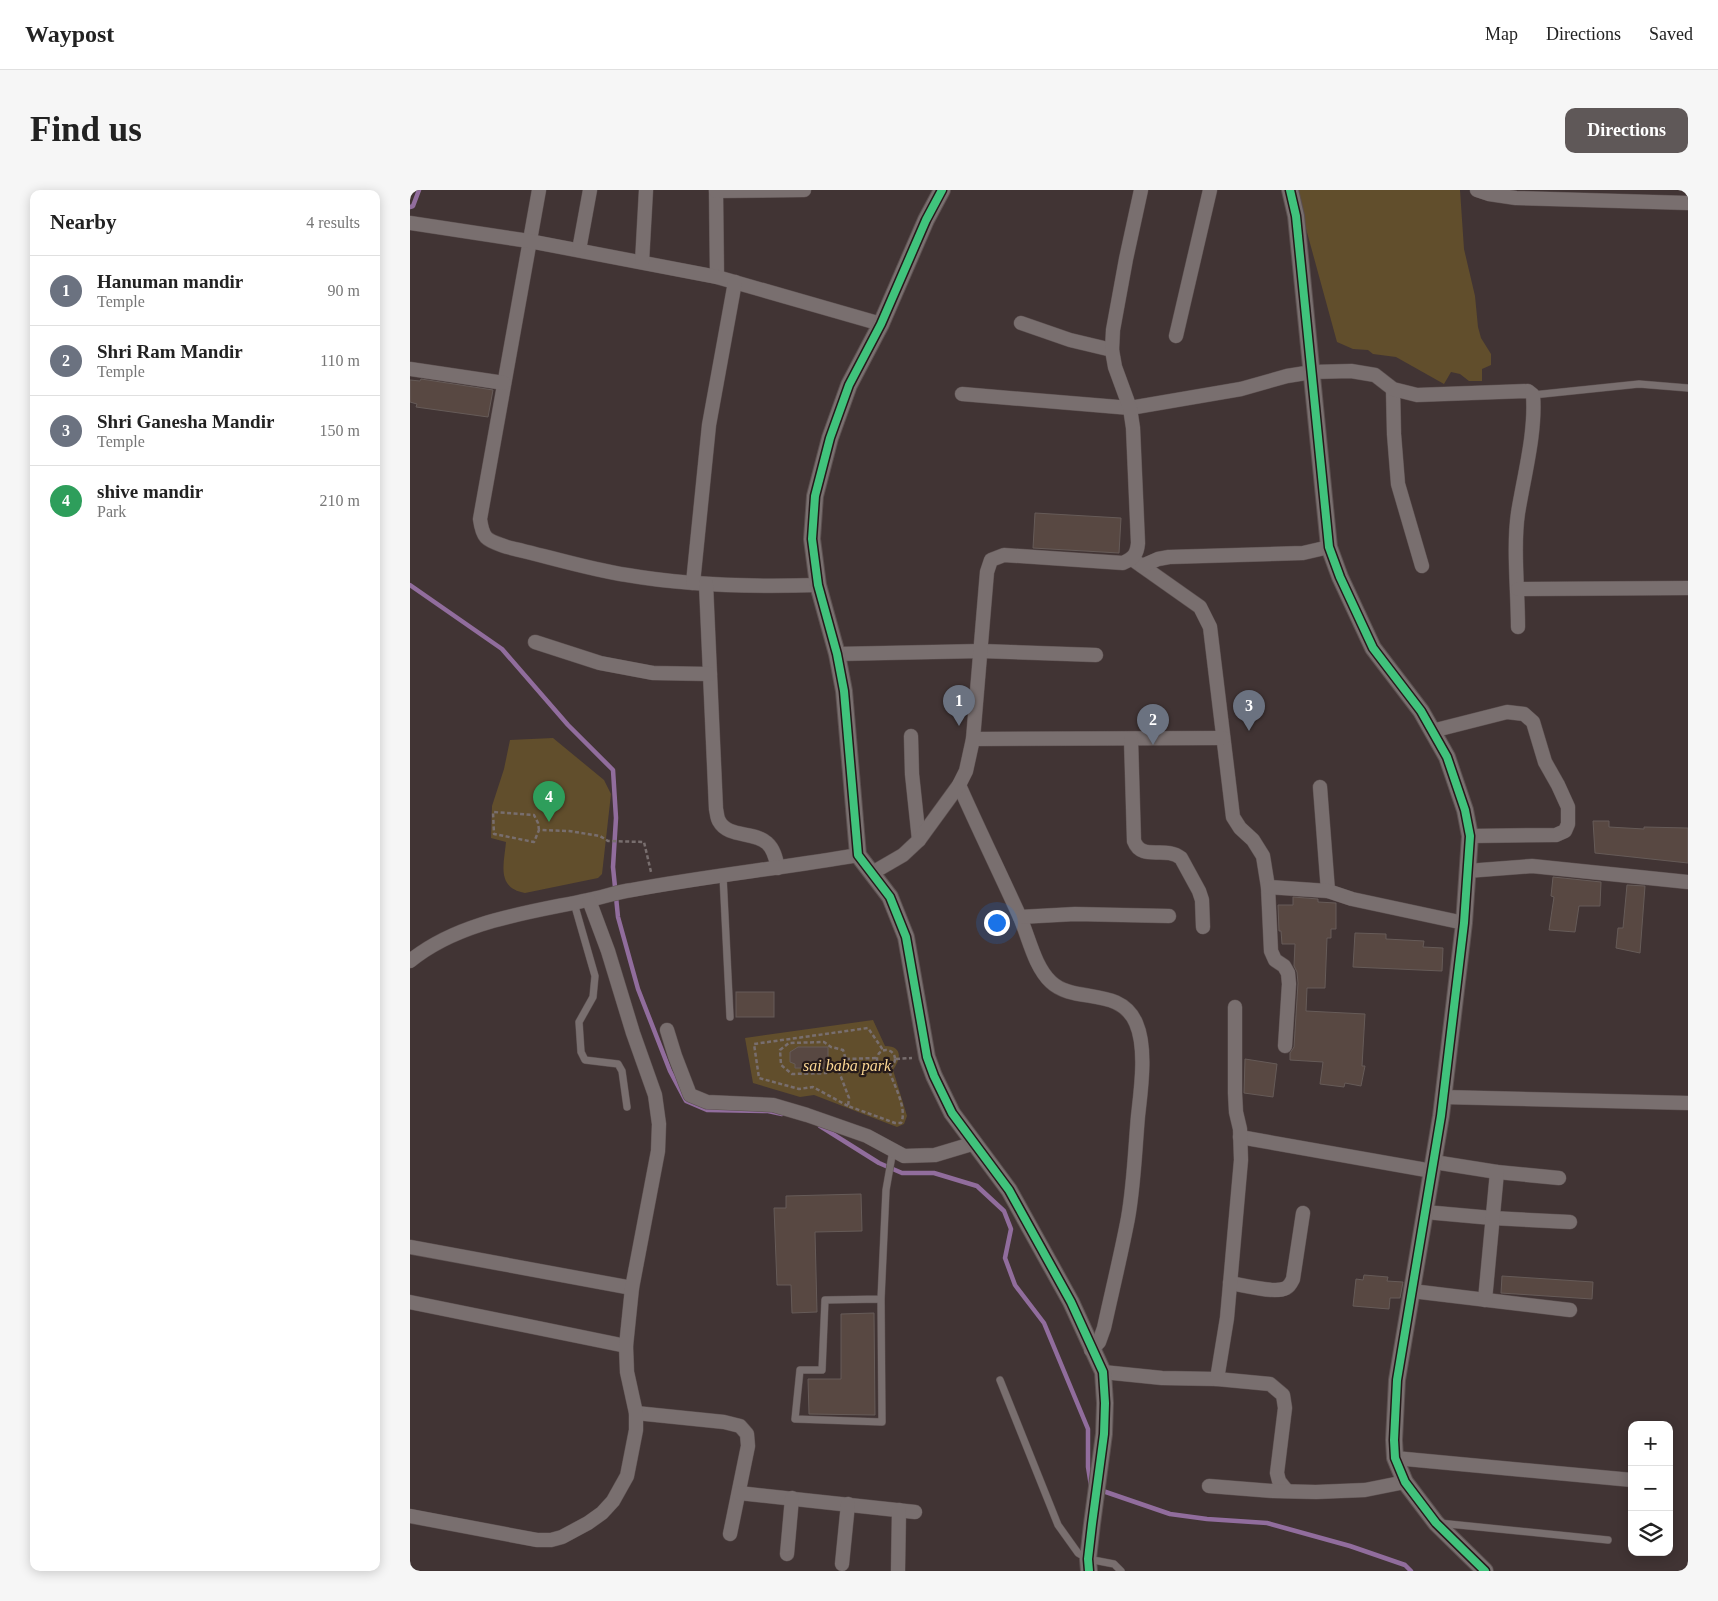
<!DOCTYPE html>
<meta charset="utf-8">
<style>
body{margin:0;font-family:Georgia,serif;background:#f6f6f6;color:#222}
.controls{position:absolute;right:15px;bottom:15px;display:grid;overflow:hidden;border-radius:10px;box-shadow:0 2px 12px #0003}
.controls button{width:45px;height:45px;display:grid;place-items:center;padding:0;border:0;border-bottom:1px solid #e0e0e0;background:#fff;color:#222;font:25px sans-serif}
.you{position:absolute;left:586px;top:732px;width:18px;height:18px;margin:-12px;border:4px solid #fff;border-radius:50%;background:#1a73e8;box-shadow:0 0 0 8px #1a73e833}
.badge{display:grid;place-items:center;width:32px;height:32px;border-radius:50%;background:#5f5858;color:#fff;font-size:16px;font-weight:700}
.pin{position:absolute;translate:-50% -41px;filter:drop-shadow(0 1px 2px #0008)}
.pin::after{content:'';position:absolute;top:26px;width:18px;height:15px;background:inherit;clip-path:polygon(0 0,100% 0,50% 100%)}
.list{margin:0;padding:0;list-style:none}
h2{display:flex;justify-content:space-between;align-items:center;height:65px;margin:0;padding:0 20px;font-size:21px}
h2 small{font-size:16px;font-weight:400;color:#767676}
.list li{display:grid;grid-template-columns:32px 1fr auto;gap:15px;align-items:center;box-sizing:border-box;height:70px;padding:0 20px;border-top:1px solid #e0e0e0}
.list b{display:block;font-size:19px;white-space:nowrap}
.list p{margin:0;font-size:16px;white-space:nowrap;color:#767676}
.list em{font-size:16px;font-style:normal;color:#767676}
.icon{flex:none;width:28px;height:28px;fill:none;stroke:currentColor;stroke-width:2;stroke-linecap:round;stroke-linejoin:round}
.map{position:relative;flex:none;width:1278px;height:1381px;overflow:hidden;border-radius:10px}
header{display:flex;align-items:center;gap:30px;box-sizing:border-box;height:70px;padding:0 25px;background:#fff;border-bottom:1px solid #e0e0e0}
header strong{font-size:24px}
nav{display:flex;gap:28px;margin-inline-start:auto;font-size:18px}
.intro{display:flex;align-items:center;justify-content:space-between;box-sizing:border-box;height:120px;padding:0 30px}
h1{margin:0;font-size:35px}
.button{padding:12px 22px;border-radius:10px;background:#5f5858;color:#fff;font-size:18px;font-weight:700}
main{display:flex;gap:30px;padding:0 30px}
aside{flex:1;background:#fff;border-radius:10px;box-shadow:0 2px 12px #0003}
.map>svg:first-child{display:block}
</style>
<header>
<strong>Waypost</strong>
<nav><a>Map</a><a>Directions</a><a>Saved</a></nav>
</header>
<div class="intro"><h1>Find us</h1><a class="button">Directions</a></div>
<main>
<aside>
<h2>Nearby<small>4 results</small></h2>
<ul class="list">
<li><span class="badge" style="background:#6b7280">1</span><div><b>Hanuman mandir</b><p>Temple</p></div><em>90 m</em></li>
<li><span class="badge" style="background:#6b7280">2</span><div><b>Shri Ram Mandir</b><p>Temple</p></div><em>110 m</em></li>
<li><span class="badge" style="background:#6b7280">3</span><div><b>Shri Ganesha Mandir</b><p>Temple</p></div><em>150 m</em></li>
<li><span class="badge" style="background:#2e9e5b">4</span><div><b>shive mandir</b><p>Park</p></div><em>210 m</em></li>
</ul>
</aside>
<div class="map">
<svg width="1278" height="1381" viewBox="0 0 1278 1381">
<rect width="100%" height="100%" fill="#413434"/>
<g fill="#614e2c">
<polygon points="888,0 1050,0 1054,59 1065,106 1068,137 1071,148 1081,164 1081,175 1072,179 1072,191 1059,191 1050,184 1041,182 1034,194 986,167 963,164 958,160 943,159 927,152 892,24"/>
<path d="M 143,548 L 194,590 L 201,604 L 192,684 L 188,688 L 115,703 C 86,698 94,674 96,652 L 81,648 L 82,616 L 94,579 L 100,550 Z"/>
<path d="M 463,830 L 475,856 C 493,856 491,869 483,880 L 497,926 L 494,934 L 487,937 L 404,905 L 390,907 L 343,893 L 335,848 Z"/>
</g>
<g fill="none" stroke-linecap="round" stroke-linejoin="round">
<g stroke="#916d9d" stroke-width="4.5">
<polyline points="0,17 3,16 9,0"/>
<polyline points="0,395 92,459 158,535 203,580 206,628 203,677 208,727 228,799 260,881 276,911 297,920 358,921 372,924"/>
<polyline points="410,936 469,973 492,983 524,983 567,996 594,1021 601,1039 595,1068 605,1095 634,1133 678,1239 678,1277 681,1296"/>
<polyline points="690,1300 760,1324 797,1329 857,1333 940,1356 995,1375 1001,1381"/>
</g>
</g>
<g fill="#584842" stroke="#665b58">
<polygon points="11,189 83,200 78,227 6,217 7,214 0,212 0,190 10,191"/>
<polygon points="625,323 711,328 709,363 623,358"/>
<polygon points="1183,631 1199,631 1199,637 1234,639 1234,637 1278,638 1278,673 1185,663"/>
<polygon points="1143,687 1191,692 1190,716 1169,716 1165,742 1139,740 1144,707 1141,706"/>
<polygon points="1217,695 1235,696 1230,763 1206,758 1208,738 1213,738"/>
<polygon points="883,707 908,709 908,712 926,713 926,739 921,739 921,748 917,748 915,798 897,798 896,821 955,824 952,876 955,876 951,896 935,893 934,897 910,894 913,872 880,870 880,863 884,857 888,793 887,782 884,776 885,754 872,754 871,741 869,741 868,715 883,715"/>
<polygon points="945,743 976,744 976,749 1014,751 1013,757 1033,758 1032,781 943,777"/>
<rect x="326" y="802" width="38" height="25"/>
<polygon points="388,857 418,857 418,878 385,878 385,874 380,872 380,862"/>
<polygon points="835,869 867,874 863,907 834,903"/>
<polygon points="451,1004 452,1041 405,1042 407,1122 382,1123 381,1095 367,1095 364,1018 376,1018 376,1006"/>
<polygon points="954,1085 978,1087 977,1091 993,1092 990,1108 980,1108 979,1119 943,1116 946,1089 953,1090"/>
<polygon points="1092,1086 1183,1092 1182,1109 1091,1103"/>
<polygon points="464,1123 465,1225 399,1224 398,1189 431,1189 431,1124"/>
</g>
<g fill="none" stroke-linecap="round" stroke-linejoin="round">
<g stroke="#5c5050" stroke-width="8">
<g id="service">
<polyline points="1123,205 1229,194 1278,198"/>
<polyline points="313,686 320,827"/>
<polyline points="164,713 185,786 183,807 169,832 171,862 175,870 208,874 212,881 217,917"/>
<polyline points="471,1109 415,1110 412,1180 390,1180 385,1229 472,1232 471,1109 476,1000 483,960"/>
<polyline points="590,1190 648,1335 668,1363 678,1369 704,1374 711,1381"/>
<polyline points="1029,1333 1198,1350"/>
</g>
</g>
<g stroke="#5c5050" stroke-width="15">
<g id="minor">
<path d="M 129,0 L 70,329 C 73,351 78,350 97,357 C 137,366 177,379 217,385 C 280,396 344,397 408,395"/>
<polyline points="306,0 307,87"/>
<polyline points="1067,0 1079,4 1106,8 1278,13"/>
<polyline points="306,1 394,0"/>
<polyline points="0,33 119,51 307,87 471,134"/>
<polyline points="169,60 180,0"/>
<polyline points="232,72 236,0"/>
<polyline points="611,133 660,150 702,160"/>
<polyline points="766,146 800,0"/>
<polyline points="0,179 94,193"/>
<polyline points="983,199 984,244 988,294 1012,376"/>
<path d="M 552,204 L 720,218 L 831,199 L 877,186 L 902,182 L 941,181 L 965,185 L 983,199 L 1007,205 L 1118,201 L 1123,205 C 1126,242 1114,286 1108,323 C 1103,357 1108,402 1108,437"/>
<polyline points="722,369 790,417 800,437 823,627 830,638 843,650 853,666 858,697 861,761 865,770 874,776 878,783 879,794 875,856"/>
<polyline points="732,376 748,369 759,367 893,363 919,357"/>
<polyline points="283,393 299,235 325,92"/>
<path d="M 296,394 L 306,619 C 307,623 307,628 309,631 C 318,648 344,641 357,653 C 364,659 366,669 368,678"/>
<polyline points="1108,399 1278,398"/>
<polyline points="125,452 190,473 243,483 300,484"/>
<polyline points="427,464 571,461 686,465"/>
<polyline points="1022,541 1097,522 1114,524 1123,532 1135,572 1148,595 1158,617 1158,634 1155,641 1146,645 1060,646"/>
<polyline points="501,546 502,584 509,650"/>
<polyline points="563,549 813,548"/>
<path d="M 721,549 L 724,651 C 732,672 755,655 771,668 L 789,701 L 792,710 L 793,737"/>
<path d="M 549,595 C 568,638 589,681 609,725 C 619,747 624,776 641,792 C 664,814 710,796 726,833 C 737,858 731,899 728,926 C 725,960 724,994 718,1028 C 711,1065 702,1101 694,1138 L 689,1152 L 681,1160"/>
<polyline points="910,597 918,701"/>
<polyline points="1057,681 1122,676 1278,692"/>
<path d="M 462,683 L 493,665 L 509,650 L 549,595 L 556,581 L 563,549 L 577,382 L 581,370 L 594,365 L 713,373 C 724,368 727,364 728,353 L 723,238 L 720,218 L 705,177 L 702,160 L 703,140 L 716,69 L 731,0"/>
<polyline points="858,697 918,701 942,709 1054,733"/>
<polyline points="610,727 665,724 759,726"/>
<path d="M 0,771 C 49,731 117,723 178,710 C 193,707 207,702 222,700 C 297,686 373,678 448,665"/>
<polyline points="257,840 265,866 280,905 297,912 363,915 397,925 457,946 494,966 525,965 565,953"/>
<polyline points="1033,907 1278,913"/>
<polyline points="830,947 1022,981"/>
<polyline points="1024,972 1087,982 1149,988"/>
<polyline points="1015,1022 1082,1028 1160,1032"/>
<polyline points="0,1057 222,1098"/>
<path d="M 820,1093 C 833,1095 865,1104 876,1098 C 880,1096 881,1093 883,1089 L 893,1023"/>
<polyline points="1002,1101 1160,1120"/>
<polyline points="1075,1110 1087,982"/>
<polyline points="0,1112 216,1156"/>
<polyline points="693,1182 752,1188 807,1189 860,1194 873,1205 875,1218 867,1283 869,1291 877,1301"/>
<polyline points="807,1189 817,1128 831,970 830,939 826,922 825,903 825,817"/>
<polyline points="226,1223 314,1232 330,1236 337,1244 338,1256 320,1344"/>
<polyline points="985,1268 1222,1290"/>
<polyline points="799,1296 863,1301 906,1302 955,1300 995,1292"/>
<polyline points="329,1303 505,1322"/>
<polyline points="0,1326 127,1350 141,1350 152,1347 178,1333 192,1323 203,1311 217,1286 226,1240 226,1223 217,1182 216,1156 222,1098 248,961 249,934 245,905 223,843 198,761 179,710"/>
<polyline points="377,1364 382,1308"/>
<polyline points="432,1374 438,1314"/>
<polyline points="488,1381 489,1320"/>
</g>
</g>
<g stroke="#5c5050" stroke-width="18">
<g id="tertiary">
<polyline points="532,0 516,30 471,134 439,195 420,248 405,306 402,349 408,395 427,464 434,501 448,665 480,707 496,747 513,844 517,867 524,886 542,923 599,1000 661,1112 693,1182 695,1213 694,1244 682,1334 678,1369 679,1381"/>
<polyline points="880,0 886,26 919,357 930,387 963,458 1011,521 1037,567 1055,620 1060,646 1054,733 1031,926 987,1190 984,1250 985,1268 995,1292 1026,1333 1075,1381"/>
</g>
</g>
<g stroke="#786e6e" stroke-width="2.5" stroke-dasharray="4 2.5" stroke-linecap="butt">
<polyline points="129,640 128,633 124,625 83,622 84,644 124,652 129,640 159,641 190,646 198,651 234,652 241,682"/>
<circle cx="476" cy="869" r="9"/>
<polyline points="436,869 467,868"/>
<polyline points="486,869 502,868"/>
<path d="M 428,879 L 424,877 L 418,880 L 416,883 L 382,884 L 371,875 L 370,860 L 379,853 L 414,852 L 421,857 L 433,860 C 436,869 437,873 428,879 L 439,908 L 438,916 L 485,933 L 491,933 C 498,919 483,893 478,878"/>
<polyline points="438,916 403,897 389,899 349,888 344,854 458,838 473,860"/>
</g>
<use href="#service" stroke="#796f6f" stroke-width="7"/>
<use href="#minor" stroke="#796f6f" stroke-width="14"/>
<use href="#tertiary" stroke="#796f6f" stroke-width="16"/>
<g stroke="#251a1a" stroke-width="11">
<g id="cycleway">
<polyline points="532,0 516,30 471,134 439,195 420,248 405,306 402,349 408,395 427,464 434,501 448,665 480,707 496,747 513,844 517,867 524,886 542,923 599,1000 661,1112 693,1182 695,1213 694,1244 682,1334 678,1369 679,1381"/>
<polyline points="880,0 886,26 919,357 930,387 963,458 1011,521 1037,567 1055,620 1060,646 1054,733 1031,926 987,1190 984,1250 985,1268 995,1292 1026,1333 1075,1381"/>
</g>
</g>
<use href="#cycleway" stroke="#40c37c" stroke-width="8"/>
</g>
<g text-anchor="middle" stroke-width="4.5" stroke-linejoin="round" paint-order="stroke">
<g font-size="16" font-style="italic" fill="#fcd894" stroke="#251a1a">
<text x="437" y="881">sai baba park</text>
</g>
</g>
</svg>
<div class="controls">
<button>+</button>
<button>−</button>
<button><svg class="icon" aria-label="layers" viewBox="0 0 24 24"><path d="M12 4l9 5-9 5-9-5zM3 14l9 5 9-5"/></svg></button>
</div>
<div class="you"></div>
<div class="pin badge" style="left:549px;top:536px;background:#6b7280">1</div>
<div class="pin badge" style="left:743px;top:555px;background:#6b7280">2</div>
<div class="pin badge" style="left:839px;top:541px;background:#6b7280">3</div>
<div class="pin badge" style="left:139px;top:632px;background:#2e9e5b">4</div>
</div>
</main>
